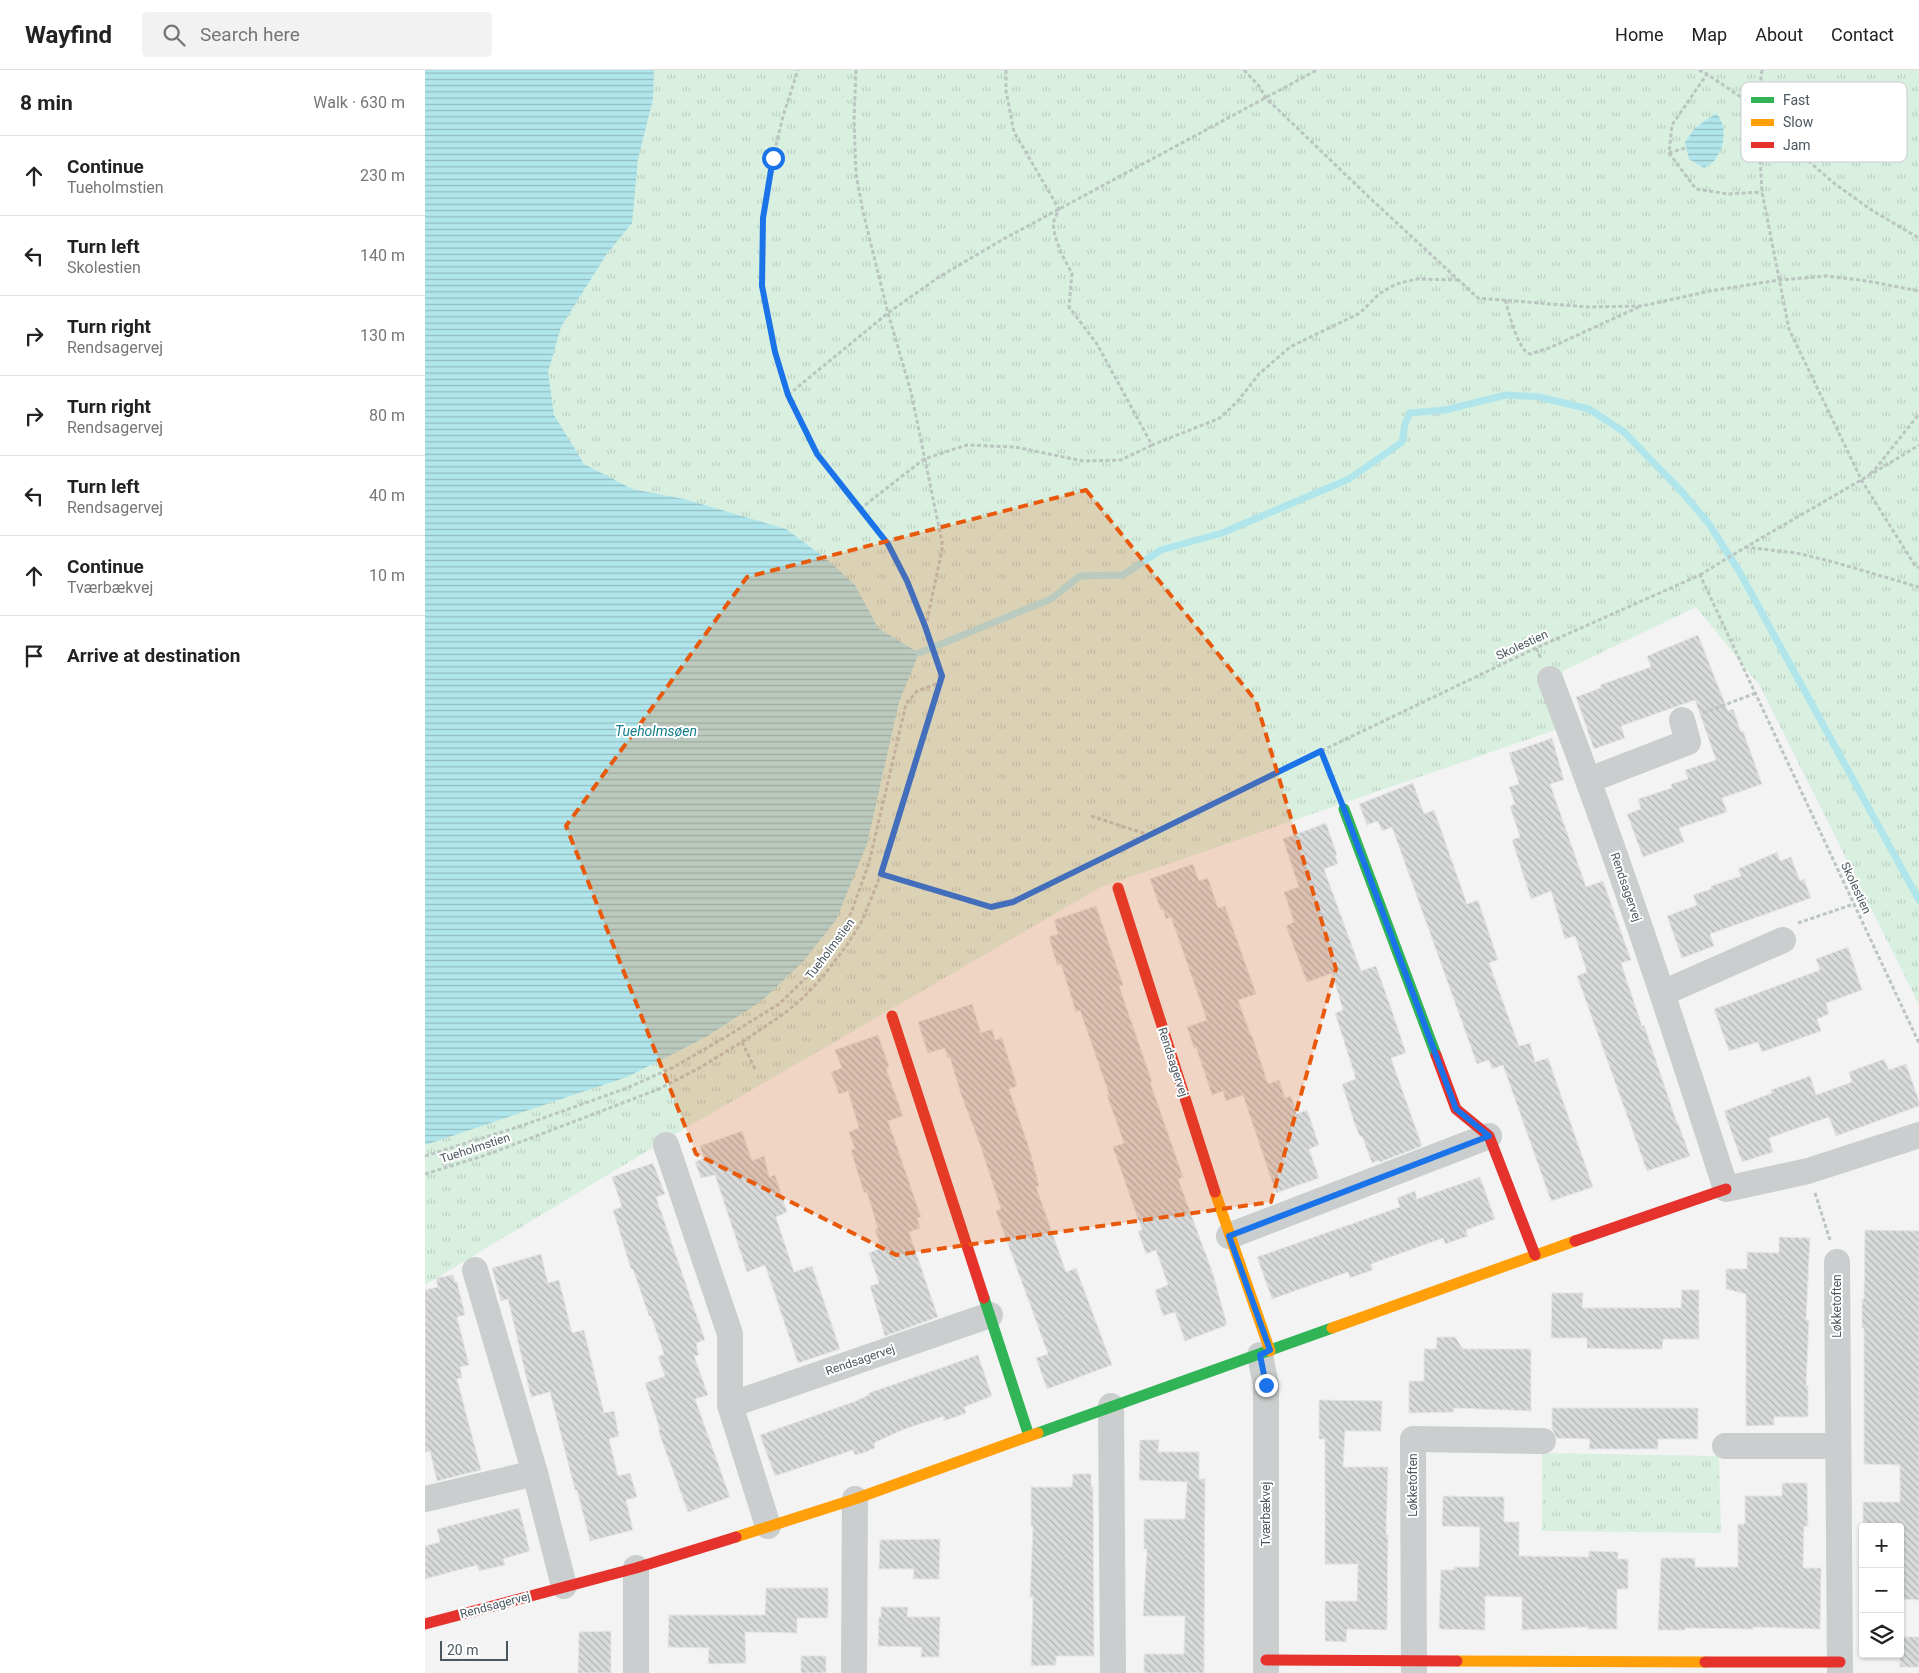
<!DOCTYPE html>
<meta charset="utf-8">
<style>
body{margin:0;font-family:Roboto,sans-serif;background:#f2f2f2;color:#222}
.controls{position:absolute;right:15px;bottom:15px;display:grid;overflow:hidden;border-radius:5px;box-shadow:0 1px 4px #0004}
.controls button{width:45px;height:45px;display:grid;place-items:center;padding:0;border:0;border-bottom:1px solid #e0e0e0;background:#fff;color:#222;font:25px sans-serif}
.scale{position:absolute;left:15px;bottom:12px;width:68px;box-sizing:border-box;padding-left:5px;border:2px solid #4b575f;border-top:0;font-size:14px;line-height:18px;white-space:nowrap;color:#4b575f;-webkit-text-stroke:4px #fff;paint-order:stroke}
.stop{position:absolute;width:15px;height:15px;margin:-11px;border:4px solid #1a73e8;border-radius:50%;background:#fff}
.stop.end{background:#1a73e8;border-color:#fff;box-shadow:0 1px 5px #0008}
.list{margin:0;padding:0;list-style:none}
h2{display:flex;justify-content:space-between;align-items:center;height:65px;margin:0;padding:0 20px;font-size:21px}
h2 small{font-size:16px;font-weight:400;color:#767676}
.list li{display:grid;grid-template-columns:32px 1fr auto;gap:15px;align-items:center;box-sizing:border-box;height:80px;padding:0 20px;border-top:1px solid #e0e0e0}
.list b{display:block;font-size:19px;white-space:nowrap}
.list p{margin:0;font-size:16px;white-space:nowrap;color:#767676}
.list em{font-size:16px;font-style:normal;color:#767676}
.icon{flex:none;width:28px;height:28px;fill:none;stroke:currentColor;stroke-width:2;stroke-linecap:round;stroke-linejoin:round}
.map{position:relative;flex:none;width:1494px;height:1603px;overflow:hidden}
header{display:flex;align-items:center;gap:30px;box-sizing:border-box;height:70px;padding:0 25px;background:#fff;border-bottom:1px solid #e0e0e0}
header strong{font-size:24px}
nav{display:flex;gap:28px;margin-inline-start:auto;font-size:18px}
.search{width:350px;height:45px;background:#f2f2f2;display:flex;align-items:center;gap:12px;box-sizing:border-box;padding:0 18px;border-radius:5px;color:#767676;font-size:19px}
main{display:flex}
aside{flex:1;background:#fff}
.map>svg:first-child{display:block}
</style>
<header>
<strong>Wayfind</strong>
<div class="search"><svg class="icon" aria-label="search" viewBox="0 0 24 24"><circle cx="10" cy="10" r="6"/><path d="M15 15l6 6"/></svg>Search here</div>
<nav><a>Home</a><a>Map</a><a>About</a><a>Contact</a></nav>
</header>
<main>
<aside>
<h2>8 min<small>Walk · 630 m</small></h2>
<ul class="list">
<li><svg class="icon" aria-label="ahead" viewBox="0 0 24 24"><path d="M12 20V5M6 11l6-6 6 6"/></svg><div><b>Continue</b><p>Tueholmstien</p></div><em>230 m</em></li>
<li><svg class="icon" aria-label="left" viewBox="0 0 24 24"><path d="M17 20v-9H6M10 6l-5 5 5 5"/></svg><div><b>Turn left</b><p>Skolestien</p></div><em>140 m</em></li>
<li><svg class="icon" aria-label="right" viewBox="0 0 24 24"><path d="M7 20v-9h11M14 6l5 5-5 5"/></svg><div><b>Turn right</b><p>Rendsagervej</p></div><em>130 m</em></li>
<li><svg class="icon" aria-label="right" viewBox="0 0 24 24"><path d="M7 20v-9h11M14 6l5 5-5 5"/></svg><div><b>Turn right</b><p>Rendsagervej</p></div><em>80 m</em></li>
<li><svg class="icon" aria-label="left" viewBox="0 0 24 24"><path d="M17 20v-9H6M10 6l-5 5 5 5"/></svg><div><b>Turn left</b><p>Rendsagervej</p></div><em>40 m</em></li>
<li><svg class="icon" aria-label="ahead" viewBox="0 0 24 24"><path d="M12 20V5M6 11l6-6 6 6"/></svg><div><b>Continue</b><p>Tværbækvej</p></div><em>10 m</em></li>
<li><svg class="icon" aria-label="arrive" viewBox="0 0 24 24"><path d="M6 21V4h12l-3 4 3 4H6"/></svg><div><b>Arrive at destination</b></div></li>
</ul>
</aside>
<div class="map">
<svg width="1494" height="1603" viewBox="0 0 1494 1603">
<defs>
<pattern id="park-tufts" width="24" height="20" patternUnits="userSpaceOnUse" patternTransform="scale(1.25)"><rect width="24" height="20" fill="#d9f0e0"/><path d="M3 7l-1-3M5 7V3M7 7l1-3M15 17l-1-3M17 17v-4M19 17l1-3" fill="none" stroke="#bcd0c3"/></pattern>
<pattern id="water-rules" width="6" height="5" patternUnits="userSpaceOnUse" patternTransform="scale(1.25)"><rect width="6" height="5" fill="#b0e6eb"/><path d="M0 2.5h6" fill="none" stroke="#91bdc2"/></pattern>
<pattern id="building-back-hatch" width="6" height="6" patternUnits="userSpaceOnUse" patternTransform="scale(1.25)"><rect width="6" height="6" fill="#d9dbdb"/><path d="M-1 5l2 2M0 0l6 6M5-1l2 2" fill="none" stroke="#b2b4b5"/></pattern>
</defs>
<rect width="100%" height="100%" fill="#f3f3f3"/>
<g fill="url(#park-tufts)">
<polygon points="0,0 1494,0 1494,935 1335,616 1271,537 1138,601 1136,658 676,817 237,1072 0,1215"/>
<polygon points="1117,1383 1294,1386 1296,1463 1117,1461"/>
</g>
<g fill="url(#water-rules)">
<polygon points="0,0 229,0 228,29 213,89 207,153 181,185 136,257 123,302 129,345 159,394 207,419 259,429 361,459 404,491 430,515 453,558 494,583 474,632 442,774 411,850 377,893 335,932 281,967 202,1007 0,1075"/>
<path d="M 1291,43 C 1303,56 1300,78 1289,91 C 1286,94 1282,96 1279,98 L 1264,89 L 1260,72 L 1270,58 Z"/>
</g>
<g fill="none" stroke-linecap="round" stroke-linejoin="round">
<polyline stroke="#b0e6eb" stroke-width="7" points="494,583 626,529 655,506 698,505 736,480 797,463 924,409 977,372 980,354 985,343 1020,340 1081,325 1114,327 1164,339 1199,362 1258,423 1284,454 1314,501 1494,830"/>
</g>
<g fill="url(#building-back-hatch)" stroke="#e4e5e6">
<polygon points="1273,565 1303,641 1308,639 1316,662 1318,661 1337,714 1297,728 1302,742 1254,758 1259,772 1218,787 1202,744 1216,739 1213,729 1247,718 1246,714 1263,709 1260,700 1291,690 1270,630 1196,656 1200,668 1169,679 1151,627 1176,618 1175,615 1226,597 1222,586"/>
<polygon points="1127,668 1139,710 1125,714 1161,817 1178,811 1206,890 1196,893 1217,956 1219,955 1252,1053 1253,1053 1265,1086 1222,1101 1152,906 1162,902 1150,866 1140,869 1126,821 1106,829 1087,770 1095,767 1085,736 1090,734 1084,717 1094,714 1084,683"/>
<polygon points="988,713 999,744 1009,740 1042,834 1053,830 1073,890 1064,893 1094,976 1105,973 1110,992 1123,988 1168,1117 1126,1131 1078,995 1067,999 1064,990 1052,994 967,757 957,761 953,751 942,755 934,734"/>
<polygon points="901,753 912,785 910,786 913,794 899,799 936,901 951,896 967,941 981,983 966,988 997,1076 955,1092 954,1090 947,1093 937,1066 935,1067 930,1055 917,1014 931,1009 910,943 918,940 907,903 882,912 861,856 869,852 859,822 874,817 858,769"/>
<polygon points="1352,782 1355,791 1366,787 1375,811 1379,809 1386,828 1285,864 1289,876 1257,888 1242,846 1272,835 1268,825 1286,819 1286,816 1316,806 1313,799"/>
<polygon points="768,794 774,811 783,808 793,838 800,836 831,924 813,930 826,966 827,966 843,1014 854,1010 860,1028 866,1026 872,1044 882,1040 894,1075 884,1079 894,1108 851,1123 818,1025 801,1031 798,1021 787,1025 771,977 769,978 762,957 782,950 746,847 741,849 738,840 736,840 725,809"/>
<polygon points="671,836 698,915 694,916 727,1012 725,1012 758,1107 753,1109 788,1204 802,1255 760,1271 750,1242 738,1246 730,1220 743,1215 731,1180 721,1184 713,1161 717,1160 688,1077 699,1073 682,1025 684,1024 655,940 651,942 636,894 632,895 624,867 633,864 629,850"/>
<polygon points="1423,877 1437,920 1401,933 1404,944 1392,949 1396,961 1337,982 1333,972 1304,981 1289,939 1395,900 1391,889"/>
<polygon points="547,934 556,963 567,959 570,970 577,968 592,1016 584,1019 605,1081 614,1116 611,1117 641,1202 651,1198 687,1295 622,1319 611,1288 623,1284 571,1141 576,1139 555,1074 537,1027 525,987 523,988 520,978 503,983 493,952"/>
<polygon points="453,965 464,997 461,999 478,1046 463,1051 496,1147 492,1148 495,1158 484,1162 513,1247 460,1266 445,1216 454,1213 444,1183 456,1178 450,1159 453,1159 442,1122 439,1123 426,1080 430,1079 424,1062 434,1058 423,1021 414,1024 406,1002 417,998 410,980"/>
<polygon points="1459,989 1464,1000 1481,994 1494,1031 1494,1036 1411,1066 1404,1047 1344,1068 1348,1082 1317,1092 1299,1041 1347,1023 1346,1020 1385,1006 1391,1025 1427,1012 1424,1002"/>
<polygon points="317,1061 327,1091 339,1086 344,1107 350,1105 362,1142 351,1147 369,1202 387,1196 415,1279 373,1293 340,1195 322,1202 290,1105 276,1108 270,1092 279,1088 275,1076"/>
<polygon points="228,1093 240,1124 231,1127 280,1270 271,1273 274,1285 269,1286 283,1325 270,1329 305,1427 263,1442 233,1360 235,1360 220,1313 240,1306 233,1287 239,1284 226,1246 224,1246 208,1199 206,1199 188,1140 197,1137 187,1107"/>
<polygon points="1055,1107 1070,1149 1041,1160 1043,1166 1020,1174 1018,1168 946,1194 948,1200 925,1208 923,1202 847,1229 832,1187 975,1137 972,1128 990,1121 992,1129"/>
<polygon points="1440,1160 1494,1161 1494,1530 1475,1529 1475,1457 1438,1457 1438,1432 1475,1432 1475,1395 1439,1394 1439,1258 1437,1258 1437,1229 1439,1229"/>
<polygon points="1354,1167 1385,1168 1381,1250 1384,1250 1381,1316 1383,1316 1383,1347 1349,1347 1349,1355 1321,1356 1321,1224 1301,1219 1301,1199 1322,1199 1322,1182 1354,1183"/>
<polygon points="116,1184 123,1213 134,1210 147,1263 159,1260 179,1343 189,1341 194,1366 184,1369 193,1406 205,1403 212,1427 201,1430 208,1460 165,1471 152,1420 150,1420 125,1322 106,1327 83,1229 76,1231 67,1198"/>
<polygon points="28,1205 30,1212 32,1212 40,1245 32,1247 44,1295 35,1297 37,1308 32,1309 56,1400 12,1411 5,1381 0,1382 0,1220 13,1217 11,1208"/>
<polygon points="1257,1220 1274,1220 1274,1269 1238,1269 1237,1279 1200,1279 1162,1278 1162,1268 1126,1268 1127,1223 1158,1223 1157,1238 1256,1238"/>
<polygon points="1012,1267 1030,1267 1038,1279 1106,1279 1106,1341 1029,1338 1029,1342 984,1343 984,1311 999,1311 999,1279 1011,1279"/>
<polygon points="553,1285 567,1326 539,1337 541,1343 519,1351 519,1346 477,1360 449,1373 450,1378 441,1382 430,1385 428,1380 350,1406 335,1365 431,1331 444,1325 444,1323"/>
<polygon points="894,1330 957,1331 956,1361 920,1361 918,1397 963,1397 961,1465 963,1465 962,1560 922,1559 921,1572 900,1571 900,1531 932,1531 933,1494 900,1494 900,1369 894,1369"/>
<polygon points="1127,1338 1273,1338 1273,1369 1233,1369 1233,1379 1164,1379 1165,1369 1132,1368 1127,1359"/>
<polygon points="715,1370 734,1370 733,1382 774,1382 774,1409 780,1409 779,1603 719,1603 719,1584 759,1584 760,1546 718,1546 722,1479 719,1479 719,1449 760,1449 762,1412 714,1410"/>
<polygon points="648,1404 666,1404 666,1417 668,1417 669,1586 631,1586 631,1595 606,1596 608,1527 605,1527 608,1456 606,1456 606,1417 647,1417"/>
<polygon points="1357,1413 1382,1413 1383,1456 1379,1456 1378,1498 1396,1498 1395,1559 1328,1557 1328,1559 1260,1558 1260,1560 1233,1560 1236,1488 1270,1488 1270,1497 1313,1497 1313,1454 1320,1454 1320,1426 1357,1426"/>
<polygon points="1018,1426 1079,1427 1079,1452 1094,1452 1094,1486 1164,1487 1164,1481 1193,1482 1193,1489 1203,1489 1203,1519 1192,1519 1192,1559 1163,1559 1163,1557 1097,1560 1097,1527 1060,1526 1060,1560 1014,1559 1016,1500 1029,1500 1029,1497 1054,1497 1055,1457 1017,1456"/>
<polygon points="94,1438 105,1481 78,1489 80,1495 54,1501 52,1495 0,1509 0,1476 15,1472 12,1459"/>
<polygon points="515,1469 514,1509 488,1509 489,1499 454,1499 455,1470"/>
<polygon points="341,1518 403,1518 403,1548 372,1548 372,1563 320,1562 321,1593 283,1594 284,1578 243,1577 244,1545 340,1545"/>
<polygon points="456,1537 483,1537 482,1547 515,1547 514,1587 496,1587 497,1577 453,1576 454,1547 456,1547"/>
<polygon points="186,1561 186,1603 153,1603 154,1562"/>
<rect x="1475" y="1567" width="19" height="30"/>
<rect x="376" y="1586" width="25" height="17"/>
</g>
<g fill="none" stroke-linecap="round" stroke-linejoin="round">
<g stroke="#bbc5c1" stroke-width="3" stroke-dasharray="4 2.5" stroke-linecap="butt">
<polyline points="431,0 429,50 431,104 438,142 463,243 486,322 517,472 517,480 501,555"/>
<polyline points="581,0 581,21 589,62 634,139 628,153 630,166 637,185 647,203 644,237 672,274 727,375 795,348 812,332 834,304 865,277 935,243 954,224 971,214 992,209 1033,210"/>
<polyline points="819,0 834,16 841,28 947,130 1053,228 1163,237 1217,236 1285,221 1354,210 1402,206 1442,211 1494,221"/>
<polyline points="1274,0 1282,4 1332,38 1372,81 1410,114 1448,141 1494,168"/>
<polyline points="1337,0 1332,38 1337,122 1364,259 1437,411 1489,494 1494,498"/>
<polyline points="1260,78 1244,83 1247,55 1282,4"/>
<polyline points="1244,83 1271,119 1303,124 1337,122"/>
<path d="M 1080,230 C 1084,242 1093,281 1105,284 L 1124,278 L 1214,237"/>
<polyline points="363,325 463,243 514,207 575,171 892,0"/>
<polyline points="1445,404 1451,398 1494,344"/>
<polyline points="435,439 499,389 542,375 590,377 658,391 696,390 727,375"/>
<polyline points="1320,477 1371,483 1405,491 1494,517"/>
<path d="M 1275,505 C 1347,460 1422,420 1494,375"/>
<polyline points="1111,578 1116,589"/>
<polyline points="1278,643 1331,623"/>
<polyline points="896,681 910,718"/>
<polyline points="666,746 724,765"/>
<polyline points="456,804 566,837 588,832 896,681 1111,578 1275,505 1494,973"/>
<polyline points="1373,853 1429,834"/>
<polyline points="317,972 330,999"/>
<polyline points="0,1086 96,1056 202,1018 249,997 309,962 354,934 384,905 406,878 426,843 444,793 481,634 492,621 514,613"/>
<polyline points="0,1104 64,1084 234,1019 276,997 320,970 360,943 379,927 399,905 422,875 437,851 456,804 517,606 500,556 482,511 463,474 392,384 366,334 350,282 337,216 338,148 348,88 358,46 373,0"/>
<polyline points="1390,1123 1405,1170"/>
</g>
<g stroke="#cbcece" stroke-width="26">
<path d="M 1125,609 C 1190,777 1246,948 1301,1119 L 1383,1101 L 1494,1065"/>
<polyline points="1164,710 1263,672 1257,650"/>
<polyline points="1238,923 1358,870"/>
<polyline points="241,1075 305,1264 305,1335 343,1456"/>
<polyline points="804,1166 1064,1066"/>
<polyline points="1412,1192 1415,1603"/>
<polyline points="50,1200 110,1403 139,1516"/>
<polyline points="835,1285 841,1315 841,1603"/>
<polyline points="305,1335 565,1245"/>
<polyline points="686,1336 688,1603"/>
<polyline points="1300,1376 1413,1376"/>
<polyline points="0,1429 110,1403"/>
<polyline points="211,1498 211,1603"/>
<polyline points="429,1603 430,1429"/>
<polyline points="989,1603 988,1369 1118,1371"/>
</g>
<g stroke="#30b455" stroke-width="11">
<polyline points="919,739 1011,985"/>
<polyline points="559,1228 604,1366"/>
<polyline points="613,1363 907,1258"/>
</g>
<g stroke="#ff9f0a" stroke-width="11">
<polyline points="790,1122 845,1281"/>
<polyline points="907,1258 1150,1171"/>
<polyline points="311,1467 430,1429 613,1363"/>
<polyline points="1032,1591 1280,1592"/>
</g>
<g stroke="#e5322d" stroke-width="11">
<polyline points="693,818 790,1122"/>
<polyline points="467,946 559,1228"/>
<polyline points="1011,985 1031,1039 1064,1066 1110,1185"/>
<polyline points="1150,1171 1301,1119"/>
<polyline points="0,1554 211,1498 311,1467"/>
<polyline points="841,1590 1032,1591"/>
<polyline points="1280,1592 1415,1592"/>
</g>
</g>
<g fill="none" stroke-linecap="round" stroke-linejoin="round">
<polyline stroke="#1a73e8" stroke-width="6" points="348,88 338,148 337,216 350,282 363,325 392,384 463,474 482,511 500,556 517,606 456,804 566,837 588,832 896,681 919,739 1031,1039 1064,1066 804,1166 845,1280 835,1285 841,1315"/>
</g>
<path fill="#e8590c" fill-opacity="0.2" stroke="#e8590c" stroke-width="4" stroke-dasharray="10 6" stroke-linejoin="round" d="M 661,420 L 831,631 L 911,899 L 846,1132 L 471,1185 L 271,1084 L 141,756 L 322,507 Z"/>
<g text-anchor="middle" stroke-width="4" stroke-linejoin="round" paint-order="stroke">
<g font-size="12" fill="#4b575f" stroke="#fff">
<text transform="translate(1097 575) rotate(-25)" y="4">Skolestien</text>
<text transform="translate(1201 817) rotate(71)" y="4">Rendsagervej</text>
<text transform="translate(1431 818) rotate(65)" y="4">Skolestien</text>
<text transform="translate(405 879) rotate(-53)" y="4">Tueholmstien</text>
<text transform="translate(748 992) rotate(72)" y="4">Rendsagervej</text>
<text transform="translate(50 1078) rotate(-18)" y="4">Tueholmstien</text>
<text transform="translate(1412 1236) rotate(-90)" y="4">Løkketoften</text>
<text transform="translate(435 1290) rotate(-19)" y="4">Rendsagervej</text>
<text transform="translate(988 1415) rotate(-90)" y="4">Løkketoften</text>
<text transform="translate(841 1444) rotate(-90)" y="4">Tværbækvej</text>
<text transform="translate(70 1535) rotate(-15)" y="4">Rendsagervej</text>
</g>
<g font-size="14" font-style="italic" fill="#137d8a" stroke="#fff">
<text x="231" y="666">Tueholmsøen</text>
</g>
</g>
<rect x="1316" y="12" width="166" height="80" rx="8" fill="#fff" stroke="#c9cdcf" stroke-width="1"/>
<rect x="1326" y="27" width="23" height="6" fill="#30b455"/>
<rect x="1326" y="49" width="23" height="7" fill="#ff9f0a"/>
<rect x="1326" y="72" width="23" height="6" fill="#e5322d"/>
<g font-size="14" fill="#4b575f">
<text x="1358" y="35">Fast</text>
<text x="1358" y="57">Slow</text>
<text x="1358" y="80">Jam</text>
</g>
</svg>
<div class="controls">
<button>+</button>
<button>−</button>
<button><svg class="icon" aria-label="layers" viewBox="0 0 24 24"><path d="M12 4l9 5-9 5-9-5zM3 14l9 5 9-5"/></svg></button>
</div>
<div class="scale">20 m</div>
<div class="stop" style="left:348px;top:88px"></div>
<div class="stop end" style="left:841px;top:1315px"></div>
</div>
</main>
